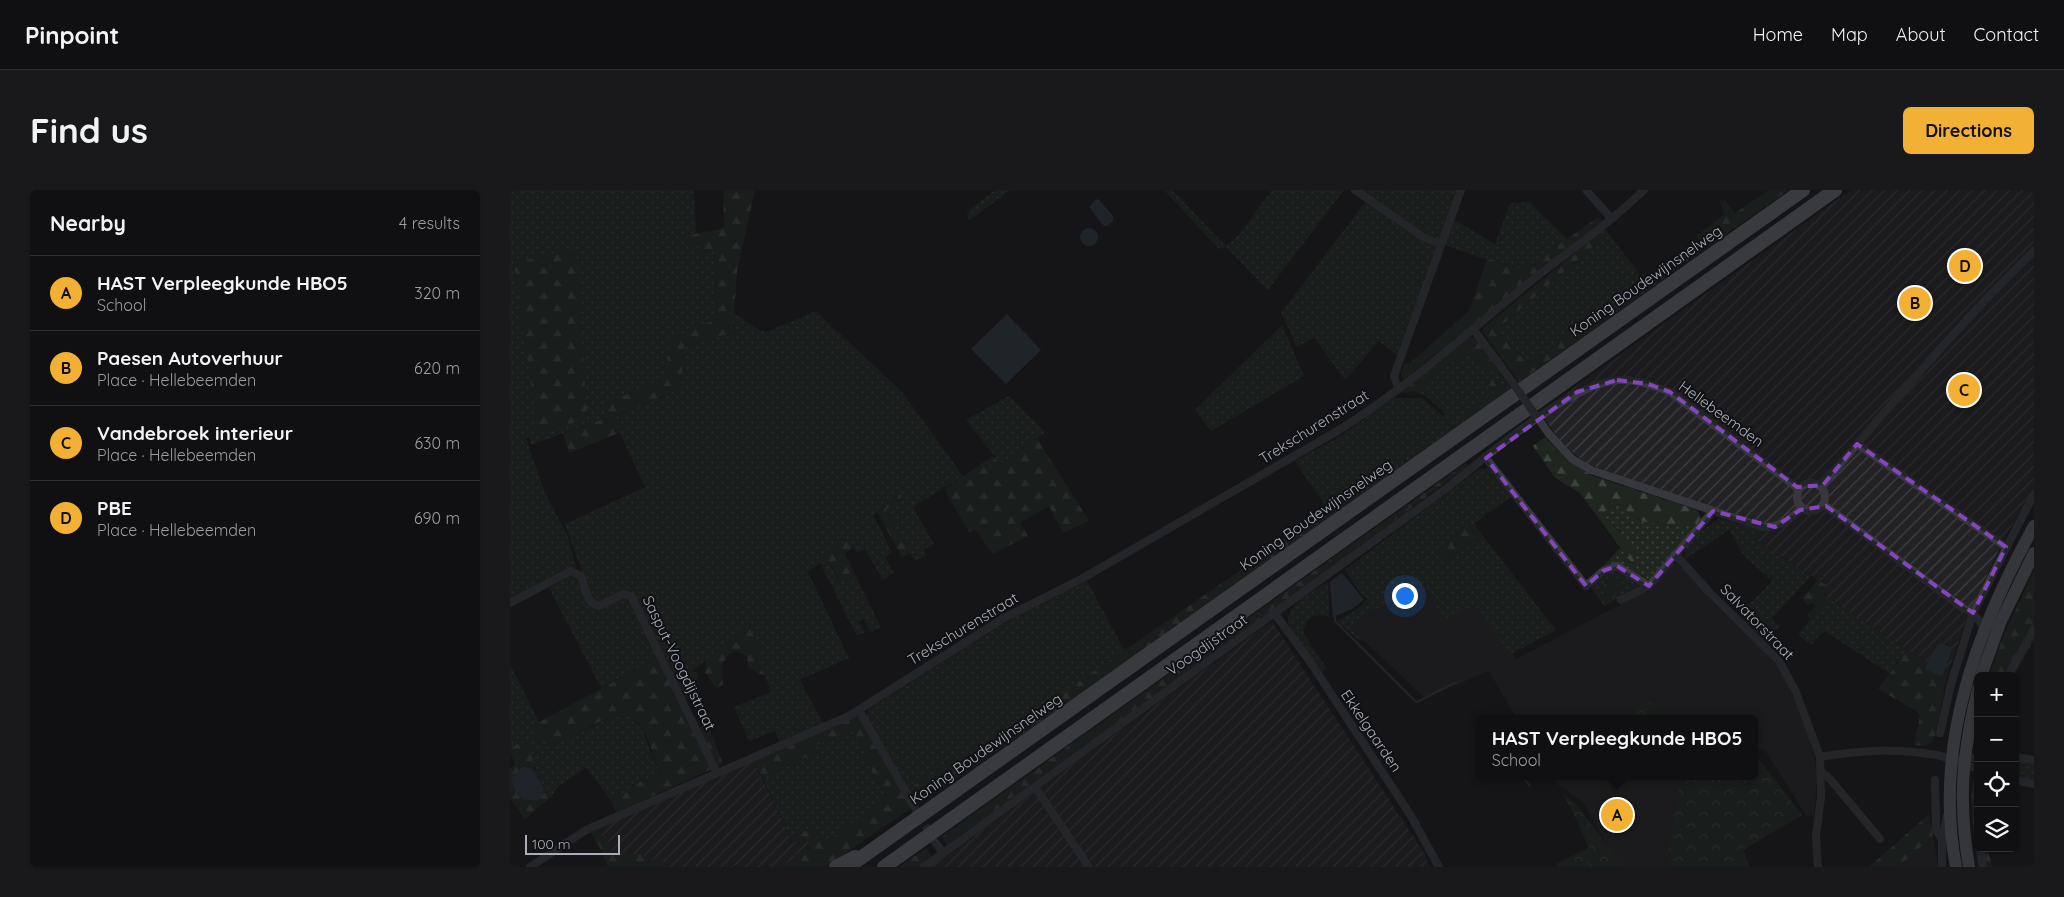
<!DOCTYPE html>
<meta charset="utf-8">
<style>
body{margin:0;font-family:Quicksand,sans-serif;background:#19191b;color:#f1f3f6}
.controls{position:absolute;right:15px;bottom:15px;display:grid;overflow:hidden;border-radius:8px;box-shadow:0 1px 4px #0004}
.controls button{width:45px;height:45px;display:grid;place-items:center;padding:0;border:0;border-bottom:1px solid #303032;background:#101012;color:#f1f3f6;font:25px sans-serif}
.scale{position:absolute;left:15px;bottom:12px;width:95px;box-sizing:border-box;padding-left:5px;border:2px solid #a8adb8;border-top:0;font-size:14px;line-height:18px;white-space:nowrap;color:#a8adb8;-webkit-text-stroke:4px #111113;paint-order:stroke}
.you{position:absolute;left:894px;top:405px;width:18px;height:18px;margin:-12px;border:4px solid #fff;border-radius:50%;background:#1a73e8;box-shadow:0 0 0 8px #1a73e833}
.badge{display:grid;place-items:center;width:32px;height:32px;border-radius:50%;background:#f2b134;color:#111;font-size:16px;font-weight:700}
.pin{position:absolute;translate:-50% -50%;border:2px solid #fff;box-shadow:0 1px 5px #0006}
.popup{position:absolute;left:966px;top:525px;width:282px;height:65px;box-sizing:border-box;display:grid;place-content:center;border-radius:8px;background:#101012;filter:drop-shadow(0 1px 4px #0005);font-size:16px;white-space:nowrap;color:#9c9d9f}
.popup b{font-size:19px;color:#f1f3f6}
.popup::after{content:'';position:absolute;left:50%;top:100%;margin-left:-10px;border:10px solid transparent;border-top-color:#101012}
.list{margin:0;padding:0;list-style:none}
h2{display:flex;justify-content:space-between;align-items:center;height:65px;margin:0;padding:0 20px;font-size:21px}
h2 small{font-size:16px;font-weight:400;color:#9c9d9f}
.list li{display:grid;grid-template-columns:32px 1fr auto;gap:15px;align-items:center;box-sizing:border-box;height:75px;padding:0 20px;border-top:1px solid #303032}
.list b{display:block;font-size:19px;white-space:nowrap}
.list p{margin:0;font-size:16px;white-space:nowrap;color:#9c9d9f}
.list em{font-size:16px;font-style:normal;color:#9c9d9f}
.icon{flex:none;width:28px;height:28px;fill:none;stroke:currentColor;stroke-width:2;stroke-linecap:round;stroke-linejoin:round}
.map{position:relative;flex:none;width:1524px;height:677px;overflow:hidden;border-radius:8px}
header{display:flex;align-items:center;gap:30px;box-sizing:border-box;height:70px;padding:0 25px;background:#101012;border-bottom:1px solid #303032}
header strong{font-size:24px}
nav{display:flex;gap:28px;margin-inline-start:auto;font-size:18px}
.intro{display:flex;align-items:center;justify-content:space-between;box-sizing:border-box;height:120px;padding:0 30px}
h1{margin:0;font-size:35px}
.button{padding:12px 22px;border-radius:8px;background:#f2b134;color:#111;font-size:18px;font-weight:700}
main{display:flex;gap:30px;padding:0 30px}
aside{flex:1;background:#101012;border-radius:8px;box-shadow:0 1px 4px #0004}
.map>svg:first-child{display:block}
</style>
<header>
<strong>Pinpoint</strong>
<nav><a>Home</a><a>Map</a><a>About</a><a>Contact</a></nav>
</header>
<div class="intro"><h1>Find us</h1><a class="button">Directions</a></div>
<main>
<aside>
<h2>Nearby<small>4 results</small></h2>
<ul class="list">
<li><span class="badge">A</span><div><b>HAST Verpleegkunde HBO5</b><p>School</p></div><em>320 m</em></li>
<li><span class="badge">B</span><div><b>Paesen Autoverhuur</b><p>Place · Hellebeemden</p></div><em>620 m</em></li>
<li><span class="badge">C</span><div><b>Vandebroek interieur</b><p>Place · Hellebeemden</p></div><em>630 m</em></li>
<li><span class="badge">D</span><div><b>PBE</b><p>Place · Hellebeemden</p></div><em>690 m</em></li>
</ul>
</aside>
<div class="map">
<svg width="1524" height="677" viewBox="0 0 1524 677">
<defs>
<pattern id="industrial-furrows" width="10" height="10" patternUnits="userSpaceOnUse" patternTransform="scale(1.25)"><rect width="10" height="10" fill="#222225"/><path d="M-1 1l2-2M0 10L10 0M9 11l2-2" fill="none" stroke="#3f3f43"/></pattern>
<pattern id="grass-dots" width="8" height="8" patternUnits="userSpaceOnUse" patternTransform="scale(1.25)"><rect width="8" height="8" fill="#1e261f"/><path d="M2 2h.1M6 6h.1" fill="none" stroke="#3c433d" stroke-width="1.8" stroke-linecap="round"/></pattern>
<pattern id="forest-firs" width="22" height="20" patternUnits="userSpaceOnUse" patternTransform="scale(1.25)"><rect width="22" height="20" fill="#1e261f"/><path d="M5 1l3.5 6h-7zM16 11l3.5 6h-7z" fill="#3c433d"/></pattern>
<pattern id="park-crowns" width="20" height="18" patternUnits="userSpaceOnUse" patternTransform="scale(1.25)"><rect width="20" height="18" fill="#1e261f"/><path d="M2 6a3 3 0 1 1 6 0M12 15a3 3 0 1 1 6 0" fill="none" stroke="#3c433d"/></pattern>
</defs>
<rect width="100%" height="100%" fill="#161618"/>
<g fill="#222225">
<polygon points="1164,373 1173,377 1203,412 1257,463 1272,480 1293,530 1304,565 1307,587 1304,626 1296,625 1255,560 1245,559 1244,529 1007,529 979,481 915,508 842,439 845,431 939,376 1006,469 1141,399"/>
<polygon points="1042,586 1171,586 1159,655 1158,674 1150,677 1120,677 1096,654 1074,613 1046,593"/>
<polygon points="1423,646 1428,677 1388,677"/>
</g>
<g fill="url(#industrial-furrows)">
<polygon points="1341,0 1524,0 1524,299 1494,349 1456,430 1437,486 1314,405 1319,397 1244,349 1250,332 1120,290 1076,273 1052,254 1030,222"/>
<polygon points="762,431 914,663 920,677 421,677"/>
<polygon points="244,571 282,652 296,647 301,657 284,665 285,670 267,677 259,677 258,675 253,677 228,677 227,675 222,677 159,677 153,666 137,672 124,665 122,662 106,668 98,652 86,639"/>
</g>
<g fill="url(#grass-dots)" fill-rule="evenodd">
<path d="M 0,0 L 184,0 L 186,42 L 183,43 L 187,53 L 204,60 L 207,129 L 160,149 L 157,187 L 96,213 L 98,227 L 21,255 L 19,247 L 16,248 L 35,303 L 57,344 L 66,377 L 0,410 ZM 66,59 L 29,244 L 4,73 Z"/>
<polygon points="485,0 500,0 459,31 457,25 459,20"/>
<polygon points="654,0 662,0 716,56 726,48 762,0 834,0 758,100 716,57 709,59"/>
<polygon points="849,0 949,0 931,48 927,50"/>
<polygon points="856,11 926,58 889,167 869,151 835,190 804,148 787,157 771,123"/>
<polygon points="1019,12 1058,50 1013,80 978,68 977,70 935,55 943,29 985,54 1000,13"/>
<polygon points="1095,39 1131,86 1136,82 1139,87 1157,74 1163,81 1145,95 1139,88 1018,174 986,140 1090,51 1086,46"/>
<polygon points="306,121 393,203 453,286 403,317 424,354 414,360 417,365 405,371 376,320 392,306 389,303 364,326 382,362 375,368 384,382 373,390 355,359 347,363 338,349 330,356 320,374 329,392 345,385 371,437 361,443 354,429 349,432 355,442 347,446 310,373 298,382 339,468 290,490 313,533 270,553 265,541 239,551 224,517 261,502 255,485 247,472 250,460 239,436 167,493 121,401 112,402 89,413 82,409 55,334 135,297 103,228 171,198 173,158 223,142 224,123 249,140 257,142"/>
<polygon points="772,135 794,186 701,241 685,220"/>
<polygon points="958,160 974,182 981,182 987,178 1001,199 998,201 979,195 984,203 956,225 958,229 838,313 835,308 818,320 785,271 829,247 884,208 912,208 933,226 935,224 917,207 904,201"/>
<polygon points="499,206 535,242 491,274 456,230"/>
<polygon points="977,278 982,280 1001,303 1001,307 927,360 933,372 973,346 1046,440 1001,464 964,415 934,430 914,393 845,431 842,439 853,450 850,451 827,431 849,418 858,408 853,406 835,380 968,280"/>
<polygon points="1102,313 1114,316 1128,330 1186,336 1143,388 1139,390 1112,376 1087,383 1110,358 1124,376 1111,342 1096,328 1096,322"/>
<path d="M 1211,329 L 1248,340 L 1245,350 L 1301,386 L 1262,428 L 1270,436 L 1255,451 L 1229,425 L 1262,391 L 1234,366 L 1219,340 L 1175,369 C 1175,368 1175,361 1175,361 C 1178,351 1202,331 1211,329 Z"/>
<polygon points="1104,378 1130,395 1103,411 1107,399 1113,397 1097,390 1093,397 1097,415 1094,416 1081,397 1088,388"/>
<path d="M 63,385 L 70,388 L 79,415 C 92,427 105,406 119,408 L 149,467 L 91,498 L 39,398 Z"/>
<path d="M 577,391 L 615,461 L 463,565 C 427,570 425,583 397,600 L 356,527 L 359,519 L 512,422 Z"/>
<path d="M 818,392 L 819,427 C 805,422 797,426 793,442 L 817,479 L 811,482 L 778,434 C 776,413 803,402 818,392 Z"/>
<polygon points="1317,407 1397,460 1379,483 1314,441 1301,455 1288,445"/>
<path d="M 0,474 L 29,532 L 22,536 L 28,552 L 34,555 L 42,556 L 102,527 L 120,526 L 131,537 L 151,586 L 130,592 L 101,611 L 76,577 L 48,597 L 41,607 L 34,602 L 34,599 L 29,588 L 32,585 C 20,576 22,570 20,556 L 15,552 L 7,554 L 0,560 Z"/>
<polygon points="344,541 354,558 359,576 377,608 331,642 311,653 301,639 280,647 253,588 304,563 301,557"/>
<polygon points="1505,570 1524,573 1524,590 1505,587"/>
</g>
<g fill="url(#forest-firs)">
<path d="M 213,0 L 245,0 L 227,81 L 223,142 L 173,158 L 171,198 L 104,227 L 109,243 L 59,263 L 53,244 L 98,227 L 96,213 L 157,187 L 159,149 L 207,129 L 204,61 L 191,64 L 187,53 L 176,56 L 175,49 C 189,38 204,45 214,36 Z"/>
<polygon points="1259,0 1279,0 1163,81 1157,74 1188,49 1186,46 1214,25 1210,11 1215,10 1225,23"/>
<polygon points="1088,27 1092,32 894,189 893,188 891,183 895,173 899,174 960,120 977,68 1014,80"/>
<polygon points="1086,46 1090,51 986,140 1018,174 1139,88 1145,95 1009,192 973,142 973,138"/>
<polygon points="66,58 77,228 28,244 4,73"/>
<polygon points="961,146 968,152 987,178 981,182 974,182 958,160 904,201 898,203 892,202"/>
<polygon points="984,189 989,190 998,201 958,229 955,225 984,203 979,195 980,192"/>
<path d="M 1035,247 L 1058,271 L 1083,286 L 1187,320 L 1191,328 L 1186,336 L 1178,336 C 1158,334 1123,337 1114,316 L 1102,313 L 1096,322 L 1096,328 L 1123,355 L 1127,372 L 1124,376 L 1070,303 L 1045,288 L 1023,256 Z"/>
<polygon points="527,248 579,331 553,343 539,316 510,333 518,346 483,364 465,339 459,342 434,299 483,266 491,274"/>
<polygon points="956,273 958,276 788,402 437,655 432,647 460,626"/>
<polygon points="389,303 392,306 376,320 401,362 392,367 368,323"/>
<path d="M 835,308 L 838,313 C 698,419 552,518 406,615 L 397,600 C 425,583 427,570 463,565 Z"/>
<polygon points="964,333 973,346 932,372 927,359"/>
<polygon points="338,349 343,357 335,364 345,385 329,392 321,374 316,376 312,370"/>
<polygon points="1524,381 1524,450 1504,486 1479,486 1494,444"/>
<polygon points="1100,387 1108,388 1113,396 1107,399 1103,411 1097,415 1093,397"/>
<polygon points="1308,390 1319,397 1314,405 1317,407 1301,429 1297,425 1306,416 1301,413 1298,416 1292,408"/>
<path d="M 239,436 L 250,460 L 247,472 L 255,485 L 250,485 L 238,477 L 237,467 L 227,461 C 211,466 211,480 213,494 L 207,499 L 195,483 L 196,470 Z"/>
<polygon points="1397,460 1437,486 1425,546 1421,553 1416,556 1404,555 1410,526 1405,520 1368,499"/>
<path d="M 149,467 L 184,539 L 198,535 L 213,574 L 107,622 L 101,611 L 130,592 L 151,586 C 145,572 139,547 130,535 C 110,509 66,549 42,556 C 29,554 23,549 22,536 Z"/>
<polygon points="181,481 186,482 188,485 181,504 174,508 167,493"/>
<polygon points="348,525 402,618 315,677 267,677 285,670 284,665 301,657 296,648 283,653 280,647 301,639 311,653 331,642 377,607 359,576 354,558 344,541 301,557 304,563 253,588 244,571"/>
<polygon points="15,552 20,556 24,579 32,585 29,588 25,582 33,605 34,602 41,607 15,629 0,608 0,578 5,575 0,560 7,554"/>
<path d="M 1464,587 L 1468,588 L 1468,658 L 1478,658 L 1482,677 L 1468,677 C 1466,655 1457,607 1464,587 Z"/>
<polygon points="1419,624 1423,646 1388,677 1359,677"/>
<polygon points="86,639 98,652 106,668 122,662 124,665 132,661 137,672 153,666 159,677 98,677 89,656 80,642"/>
<polygon points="416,658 422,667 408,677 389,677"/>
</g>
<g fill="url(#park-crowns)">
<polygon points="1138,512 1145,513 1153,529 1122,529 1121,523 1127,517"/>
<polygon points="1245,564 1292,625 1233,660 1240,677 1150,677 1158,674 1159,655 1171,586 1244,586"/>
<polygon points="1053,604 1067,615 1096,654 1120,677 1048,677 1046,674 1079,658 1063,622"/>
</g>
<g fill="#2c353c">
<polygon points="586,9 589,10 603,26 603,31 597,36 593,35 579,17"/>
<circle cx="579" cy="47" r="9"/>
<polygon points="497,124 531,160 496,194 461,159"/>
<polygon points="832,383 854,410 842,419 823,427 820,394 821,391"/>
<polygon points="1431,453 1442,458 1433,484 1431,486 1414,479 1428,454"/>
<polygon points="14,576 25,582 34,599 33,605 27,611 13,609 5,600 2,591 2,587"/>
</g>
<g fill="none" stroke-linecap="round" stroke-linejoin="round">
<g stroke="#2c353c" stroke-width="2">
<polyline points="825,427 825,431 904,510 907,512 944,493 946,494"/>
<polyline points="1012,586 1020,596"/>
<polyline points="1077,671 1082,677"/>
</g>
<polyline stroke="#333438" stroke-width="8" stroke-dasharray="8 4" stroke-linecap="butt" points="403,615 421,645"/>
<g stroke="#37383d" stroke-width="8">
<polyline points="845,0 912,46 931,55"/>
<polyline points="1076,0 1102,29"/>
<polyline points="963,139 990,175"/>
<polyline points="888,198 884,186 951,0"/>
<path d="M 1039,244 L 1062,269 L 1081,280 L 1252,337 C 1269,337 1280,331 1292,317"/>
<polyline points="1347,254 1496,357"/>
<polyline points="976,268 1076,396 1093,381 1107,376 1139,396"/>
<circle cx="1301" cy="307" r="14"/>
<path d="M 1311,297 C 1379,216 1448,135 1524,61"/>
<polyline points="1313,314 1453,418 1463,423 1474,437"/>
<polyline points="1166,365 1199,402 1269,471 1286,502 1310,567 1311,607 1306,645 1308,677"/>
<polyline points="1111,410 1139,396 1203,321"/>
<path d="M 0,413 L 61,381 L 71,386 C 75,396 76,414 89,416 L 113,404 L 121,406 L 207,583"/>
<polyline points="765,424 799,470 901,626 929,677"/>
<polyline points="1498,486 1524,439"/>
<polyline points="349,520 403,615"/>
<polyline points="1460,537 1468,551"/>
<polyline points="1430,543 1441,494 1463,423 1524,304"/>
<path d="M 1310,567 C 1352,560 1385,558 1427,565 C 1441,568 1453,576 1468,578"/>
<polyline points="1505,567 1524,570"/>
<polyline points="1452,568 1468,568"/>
<polyline points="1311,582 1320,589 1370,649"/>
<polyline points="1425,590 1426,640 1432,649"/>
<polyline points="1505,590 1524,594"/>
<polyline points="1467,594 1468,645"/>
<polyline points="525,597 579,677"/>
<polyline points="425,652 433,663"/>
<polyline points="1470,658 1473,677"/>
<path d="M 20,677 L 76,640 L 339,526 L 494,428 L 573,388 L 824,243 C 893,201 954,146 1016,95 C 1056,63 1098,35 1134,0"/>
<path d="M 414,677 L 937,298 C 976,267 1060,193 1109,190 C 1127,189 1143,196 1160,202 L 1289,299"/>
<polyline points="1432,677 1432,649 1437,626"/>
</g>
<g stroke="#5b5e65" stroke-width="12">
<polyline points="1471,486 1490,433 1524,363"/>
<path d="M 1446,677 C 1423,556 1466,441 1524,336"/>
<path d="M 1459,677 C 1448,610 1452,565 1468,499"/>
</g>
<g stroke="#63666e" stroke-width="14">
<polyline points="326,677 345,667"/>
<polyline points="338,677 1293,0"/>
<polyline points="374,677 1325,0"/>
</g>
<polyline stroke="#37383d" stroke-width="8" points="990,175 1039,244"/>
</g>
<path d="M0 0H1524V677H0ZM 1107,190 L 1138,194 L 1160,202 L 1287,297 L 1313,295 L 1347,254 L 1496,357 L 1463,423 L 1316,316 L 1290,320 L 1265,337 L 1203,321 L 1139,396 L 1107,376 L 1093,381 L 1076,396 L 976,268 L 1067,202 Z" fill="#161618" fill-opacity=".55" fill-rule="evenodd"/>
<path fill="none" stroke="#8446be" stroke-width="4" stroke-dasharray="10 6" stroke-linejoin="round" d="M 1107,190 L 1138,194 L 1160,202 L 1287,297 L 1313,295 L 1347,254 L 1496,357 L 1463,423 L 1316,316 L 1290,320 L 1265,337 L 1203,321 L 1139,396 L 1107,376 L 1093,381 L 1076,396 L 976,268 L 1067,202 Z"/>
<g text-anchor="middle" stroke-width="4" stroke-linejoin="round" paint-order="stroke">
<g font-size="15" fill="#a8adb8" stroke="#111113">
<text transform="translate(1136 91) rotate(-35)" y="5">Koning Boudewijnsnelweg</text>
<text transform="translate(1211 224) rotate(36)" y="5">Hellebeemden</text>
<text transform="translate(804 237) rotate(-32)" y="5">Trekschurenstraat</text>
<text transform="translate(806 325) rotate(-35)" y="5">Koning Boudewijnsnelweg</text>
<text transform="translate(1247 432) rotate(46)" y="5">Salvatorstraat</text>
<text transform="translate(453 439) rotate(-31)" y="5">Trekschurenstraat</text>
<text transform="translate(697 455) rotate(-35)" y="5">Voogdijstraat</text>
<text transform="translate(169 473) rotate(64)" y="5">Sasput-Voogdijstraat</text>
<text transform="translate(861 541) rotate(56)" y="5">Ekkelgaarden</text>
<text transform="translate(476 559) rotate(-35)" y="5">Koning Boudewijnsnelweg</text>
</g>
</g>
</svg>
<div class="controls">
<button>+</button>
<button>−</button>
<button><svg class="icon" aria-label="locate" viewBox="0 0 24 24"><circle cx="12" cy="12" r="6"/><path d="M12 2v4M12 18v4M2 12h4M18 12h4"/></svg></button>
<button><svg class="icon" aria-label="layers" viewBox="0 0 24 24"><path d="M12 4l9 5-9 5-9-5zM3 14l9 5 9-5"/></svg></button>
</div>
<div class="scale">100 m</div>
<div class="you"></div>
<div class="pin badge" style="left:1107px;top:625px">A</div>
<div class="popup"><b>HAST Verpleegkunde HBO5</b>School</div>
<div class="pin badge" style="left:1405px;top:113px">B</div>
<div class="pin badge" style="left:1454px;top:200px">C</div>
<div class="pin badge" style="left:1455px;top:76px">D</div>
</div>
</main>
